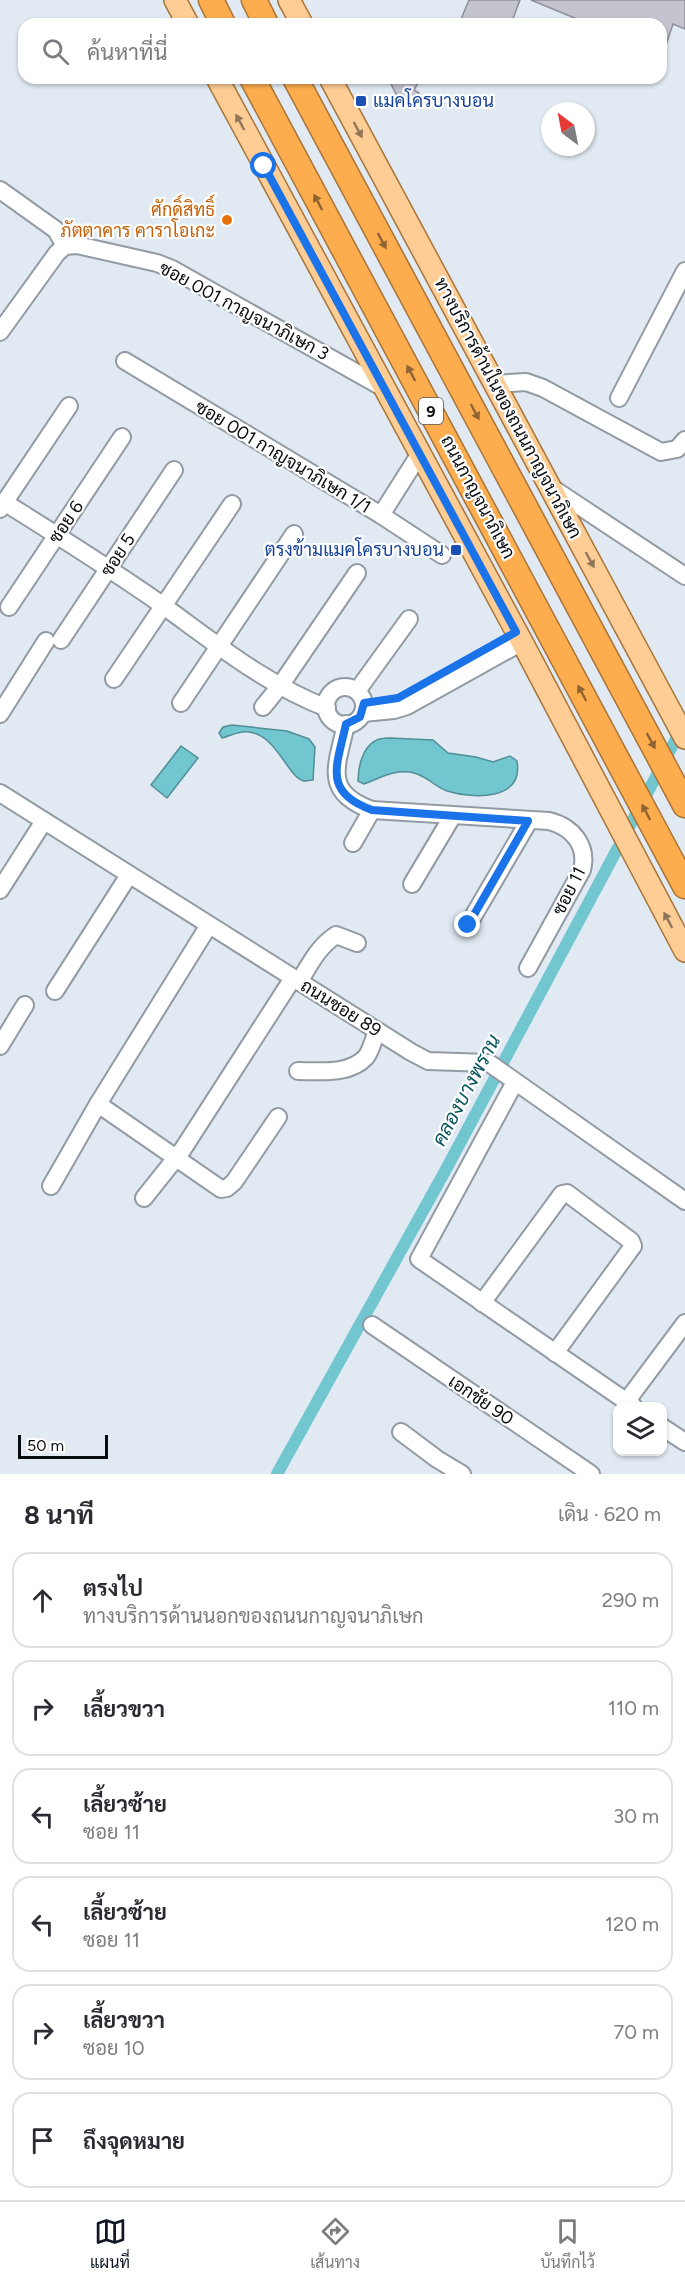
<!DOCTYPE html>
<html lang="th">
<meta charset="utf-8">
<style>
body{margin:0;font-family:Figtree,Sarabun,sans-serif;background:#f2f2f3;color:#2b2b33}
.controls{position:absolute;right:18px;bottom:18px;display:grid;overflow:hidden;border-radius:12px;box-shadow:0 2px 4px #0004}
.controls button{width:54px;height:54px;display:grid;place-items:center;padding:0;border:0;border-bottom:2px solid #e1e1e2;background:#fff;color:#2b2b33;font:30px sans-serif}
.compass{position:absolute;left:541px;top:102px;width:54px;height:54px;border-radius:50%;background:#fff;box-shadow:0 2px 4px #0004;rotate:328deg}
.scale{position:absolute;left:18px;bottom:15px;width:90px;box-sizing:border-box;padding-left:6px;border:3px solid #090c0f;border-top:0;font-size:16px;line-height:21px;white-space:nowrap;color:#090c0f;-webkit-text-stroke:4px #fff;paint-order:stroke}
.stop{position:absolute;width:18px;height:18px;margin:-14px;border:4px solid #1a73e8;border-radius:50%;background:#fff}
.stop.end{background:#1a73e8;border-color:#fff;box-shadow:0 2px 6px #0008}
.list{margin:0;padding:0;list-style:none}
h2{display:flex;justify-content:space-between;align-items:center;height:78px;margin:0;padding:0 24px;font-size:26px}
h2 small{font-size:20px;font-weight:400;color:#7c7c81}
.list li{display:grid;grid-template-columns:39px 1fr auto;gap:18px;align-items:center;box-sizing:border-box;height:96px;margin:0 12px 12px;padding:0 12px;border:2px solid #e1e1e2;border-radius:18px}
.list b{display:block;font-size:22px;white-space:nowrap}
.list p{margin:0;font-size:20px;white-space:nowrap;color:#7c7c81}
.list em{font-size:20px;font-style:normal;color:#7c7c81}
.icon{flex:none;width:33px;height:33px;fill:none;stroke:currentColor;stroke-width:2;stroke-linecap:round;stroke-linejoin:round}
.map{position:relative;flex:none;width:685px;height:1474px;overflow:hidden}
.search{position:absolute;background:#fff;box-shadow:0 2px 4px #0004;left:18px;right:18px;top:18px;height:66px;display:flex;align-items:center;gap:15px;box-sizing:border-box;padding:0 21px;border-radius:18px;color:#7c7c81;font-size:22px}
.sheet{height:726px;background:#fff}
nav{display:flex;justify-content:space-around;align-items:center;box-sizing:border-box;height:84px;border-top:2px solid #e1e1e2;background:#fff;font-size:16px;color:#7c7c81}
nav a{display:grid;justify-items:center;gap:3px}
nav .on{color:#111827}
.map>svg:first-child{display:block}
</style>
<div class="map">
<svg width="685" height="1474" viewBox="0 0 685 1474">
<rect width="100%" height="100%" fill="#e1eaf3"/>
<g fill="#71c6d0" stroke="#528e96" stroke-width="1.5">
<path d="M 232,725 L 287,731 L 309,739 L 315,747 L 313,780 C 310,780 307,781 304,781 C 288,778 277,735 249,732 C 240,730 230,736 222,738 L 219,733 L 223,727 Z"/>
<path d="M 390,738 L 433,740 L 448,753 L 476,757 L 493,762 L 510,756 L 517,761 C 524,801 473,799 447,791 C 435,787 427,776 414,773 C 397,768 380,778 364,784 L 358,781 C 358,768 362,748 375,741 C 379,738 386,738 390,738 Z"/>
<polygon points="181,746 198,758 167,798 151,785"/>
</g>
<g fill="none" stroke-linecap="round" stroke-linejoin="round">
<polyline stroke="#71c6d0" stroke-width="12" points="277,1474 444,1173 682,728"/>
</g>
<g fill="#c4c4cf" stroke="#8e8e98" stroke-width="1.5">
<polygon points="469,0 520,0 511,24 473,24 461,19"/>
<polygon points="531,0 685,0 685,29 673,24 663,54 661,24 589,24"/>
<polygon points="388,78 421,78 414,90 419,93 412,105 399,100"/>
</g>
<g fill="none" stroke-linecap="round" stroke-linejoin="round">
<g stroke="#929ba3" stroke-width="20">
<g id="minor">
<polyline points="0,190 56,230 65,246"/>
<polyline points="0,332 57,253 65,246 77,245 157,263 172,269 382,387"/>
<polyline points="125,361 381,515 419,455"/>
<polyline points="494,384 526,382 543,388 661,452 677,449 685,440"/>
<polyline points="619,398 685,271"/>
<polyline points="552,488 685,576"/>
<path d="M 4,502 C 58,536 113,570 165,607 C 216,644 267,685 327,708"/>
<polyline points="0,509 69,406"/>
<polyline points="381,515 442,555"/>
<polyline points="9,607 122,437"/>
<polyline points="61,640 174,470"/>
<polyline points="114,679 232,504"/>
<circle cx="345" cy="706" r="19"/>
<polyline points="357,691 409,619"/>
<polyline points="181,703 294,534"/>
<polyline points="263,707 280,686 357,573"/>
<polyline points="363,713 394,710 407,706 522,642"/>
<polyline points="0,714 46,641"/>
<path d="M 346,724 C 337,766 322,792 372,810 L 549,821 C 573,827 588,846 582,870 L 528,968"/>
<polyline points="0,793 411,1052 428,1061 489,1063 685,1201"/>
<polyline points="353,843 372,810"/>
<polyline points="412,884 452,817"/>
<polyline points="0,890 44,821"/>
<polyline points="468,925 529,821"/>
<path d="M 299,982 C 310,964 318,947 336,935 L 357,943"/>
<polyline points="55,991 129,875"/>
<polyline points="0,1046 25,1005"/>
<path d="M 298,1071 C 319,1071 350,1075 366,1057 C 371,1051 374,1038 377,1031"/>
<polyline points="515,1082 419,1259 633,1406"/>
<polyline points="98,1104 221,1189 227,1188 234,1182 278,1117"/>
<polyline points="51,1186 98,1104 209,925"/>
<polyline points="144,1198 183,1149 293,978"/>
<polyline points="482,1303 562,1194 567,1193 631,1241 633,1246 555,1353"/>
<polyline points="372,1325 591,1474"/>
<polyline points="626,1402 685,1323"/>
<polyline points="662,1427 685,1442"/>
<polyline points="401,1432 437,1459 462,1474"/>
</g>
</g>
<g stroke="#a87438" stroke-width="24">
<g id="major">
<polyline points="175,0 188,24"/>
<polyline points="289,0 302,24"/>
<polyline points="217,78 522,642 685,951"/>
<polyline points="330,78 685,738"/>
</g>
</g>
<g stroke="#a87438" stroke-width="27">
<g id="highway">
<polyline points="211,0 223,24"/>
<polyline points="254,0 266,24"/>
<polyline points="252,78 685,886"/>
<polyline points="295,78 685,805"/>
</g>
</g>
<use href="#minor" stroke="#fff" stroke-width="16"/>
<use href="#major" stroke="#fecd95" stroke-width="21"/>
<use href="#highway" stroke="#fdac4e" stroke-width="24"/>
</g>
<defs><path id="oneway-solid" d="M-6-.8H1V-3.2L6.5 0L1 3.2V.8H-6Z" transform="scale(1.5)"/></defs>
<g fill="#907659">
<use href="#oneway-solid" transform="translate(240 122) rotate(-118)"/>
<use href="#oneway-solid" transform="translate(358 130) rotate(62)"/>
<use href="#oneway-solid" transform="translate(590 560) rotate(62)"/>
<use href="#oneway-solid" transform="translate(668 920) rotate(-118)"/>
</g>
<g fill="#8f6432">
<use href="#oneway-solid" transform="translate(318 202) rotate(-118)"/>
<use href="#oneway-solid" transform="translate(382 241) rotate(62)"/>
<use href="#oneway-solid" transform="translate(411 373) rotate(-118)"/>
<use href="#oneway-solid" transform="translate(475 412) rotate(62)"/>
<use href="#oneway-solid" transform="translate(582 693) rotate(-118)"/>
<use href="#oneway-solid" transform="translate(651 741) rotate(62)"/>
<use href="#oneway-solid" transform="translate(646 812) rotate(-118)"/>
</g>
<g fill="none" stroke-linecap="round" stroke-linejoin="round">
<path stroke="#1a73e8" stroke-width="8" d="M 264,166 L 516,632 L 398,698 L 364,703 L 360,717 L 346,724 C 337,766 322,792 372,810 L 528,821 L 468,925"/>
</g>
<g fill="#1a4fb4" stroke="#fff" stroke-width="2">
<rect x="355" y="95" width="12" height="12" rx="3"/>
<rect x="450" y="544" width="12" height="12" rx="3"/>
</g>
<circle fill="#e8710a" stroke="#fff" stroke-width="2" cx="227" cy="220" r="6"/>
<g text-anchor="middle" stroke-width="4.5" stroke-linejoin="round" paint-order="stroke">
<rect fill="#fff" stroke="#535557" stroke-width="1.5" x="419" y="398" width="24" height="26" rx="4.5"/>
<g font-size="16" font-weight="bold" fill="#090c0f">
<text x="431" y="417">9</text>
</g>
<g font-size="18" fill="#164399" stroke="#fff" text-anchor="start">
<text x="373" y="107">แมคโครบางบอน</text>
<text x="444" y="556" text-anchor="end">ตรงข้ามแมคโครบางบอน</text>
</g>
<g font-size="18" fill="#c56008" stroke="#fff" text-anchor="end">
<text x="215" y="216">ศักดิ์สิทธิ์<tspan x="215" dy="21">ภัตตาคาร คาราโอเกะ</tspan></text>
</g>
<g font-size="18" fill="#090c0f" stroke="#fff">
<text transform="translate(244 311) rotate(28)" y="6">ซอย 001 กาญจนาภิเษก 3</text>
<text transform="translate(508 408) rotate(62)" y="6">ทางบริการด้านในของถนนกาญจนาภิเษก</text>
<text transform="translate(283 457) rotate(31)" y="6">ซอย 001 กาญจนาภิเษก 1/1</text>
<text transform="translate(478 497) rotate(62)" y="6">ถนนกาญจนาภิเษก</text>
<text transform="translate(66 522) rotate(-56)" y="6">ซอย 6</text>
<text transform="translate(118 555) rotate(-57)" y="6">ซอย 5</text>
<text transform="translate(569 891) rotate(-63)" y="6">ซอย 11</text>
<text transform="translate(341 1008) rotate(32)" y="6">ถนนซอย 89</text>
<text transform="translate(481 1400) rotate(34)" y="6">เอกชัย 90</text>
</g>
<g font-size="20" font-style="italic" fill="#07555d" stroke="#fff">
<text transform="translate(466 1090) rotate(-62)" y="7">คลองบางพราน</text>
</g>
</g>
</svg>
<div class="controls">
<button><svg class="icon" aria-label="layers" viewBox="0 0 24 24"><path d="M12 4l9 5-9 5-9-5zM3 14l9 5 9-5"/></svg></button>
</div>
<svg class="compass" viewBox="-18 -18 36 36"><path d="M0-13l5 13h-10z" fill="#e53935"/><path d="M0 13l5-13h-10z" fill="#7c7c81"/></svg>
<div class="scale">50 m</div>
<div class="stop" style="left:264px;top:166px"></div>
<div class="stop end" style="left:468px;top:925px"></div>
<div class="search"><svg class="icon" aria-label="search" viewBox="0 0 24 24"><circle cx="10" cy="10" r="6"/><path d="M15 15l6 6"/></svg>ค้นหาที่นี่</div>
</div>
<section class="sheet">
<h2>8 นาที<small>เดิน · 620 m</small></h2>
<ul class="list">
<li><svg class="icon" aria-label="ahead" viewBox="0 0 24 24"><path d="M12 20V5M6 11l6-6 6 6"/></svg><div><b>ตรงไป</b><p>ทางบริการด้านนอกของถนนกาญจนาภิเษก</p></div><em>290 m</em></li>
<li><svg class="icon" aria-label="right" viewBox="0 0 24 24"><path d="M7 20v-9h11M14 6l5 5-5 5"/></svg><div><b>เลี้ยวขวา</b></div><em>110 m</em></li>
<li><svg class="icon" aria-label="left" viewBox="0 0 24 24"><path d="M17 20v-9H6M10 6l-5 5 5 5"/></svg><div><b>เลี้ยวซ้าย</b><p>ซอย 11</p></div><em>30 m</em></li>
<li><svg class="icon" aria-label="left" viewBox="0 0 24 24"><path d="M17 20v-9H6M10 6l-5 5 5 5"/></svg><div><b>เลี้ยวซ้าย</b><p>ซอย 11</p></div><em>120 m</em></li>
<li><svg class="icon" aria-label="right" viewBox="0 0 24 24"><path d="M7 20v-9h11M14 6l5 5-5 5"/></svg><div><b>เลี้ยวขวา</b><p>ซอย 10</p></div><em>70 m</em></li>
<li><svg class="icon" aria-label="arrive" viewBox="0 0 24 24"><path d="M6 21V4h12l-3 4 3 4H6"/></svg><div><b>ถึงจุดหมาย</b></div></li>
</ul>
</section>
<nav>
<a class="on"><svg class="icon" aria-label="map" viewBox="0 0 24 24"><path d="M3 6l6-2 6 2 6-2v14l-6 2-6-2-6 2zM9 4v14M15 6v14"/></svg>แผนที่</a>
<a><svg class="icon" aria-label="directions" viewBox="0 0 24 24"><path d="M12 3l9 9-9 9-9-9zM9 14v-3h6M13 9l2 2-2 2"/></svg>เส้นทาง</a>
<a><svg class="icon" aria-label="saved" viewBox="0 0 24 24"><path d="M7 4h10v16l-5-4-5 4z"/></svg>บันทึกไว้</a>
</nav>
